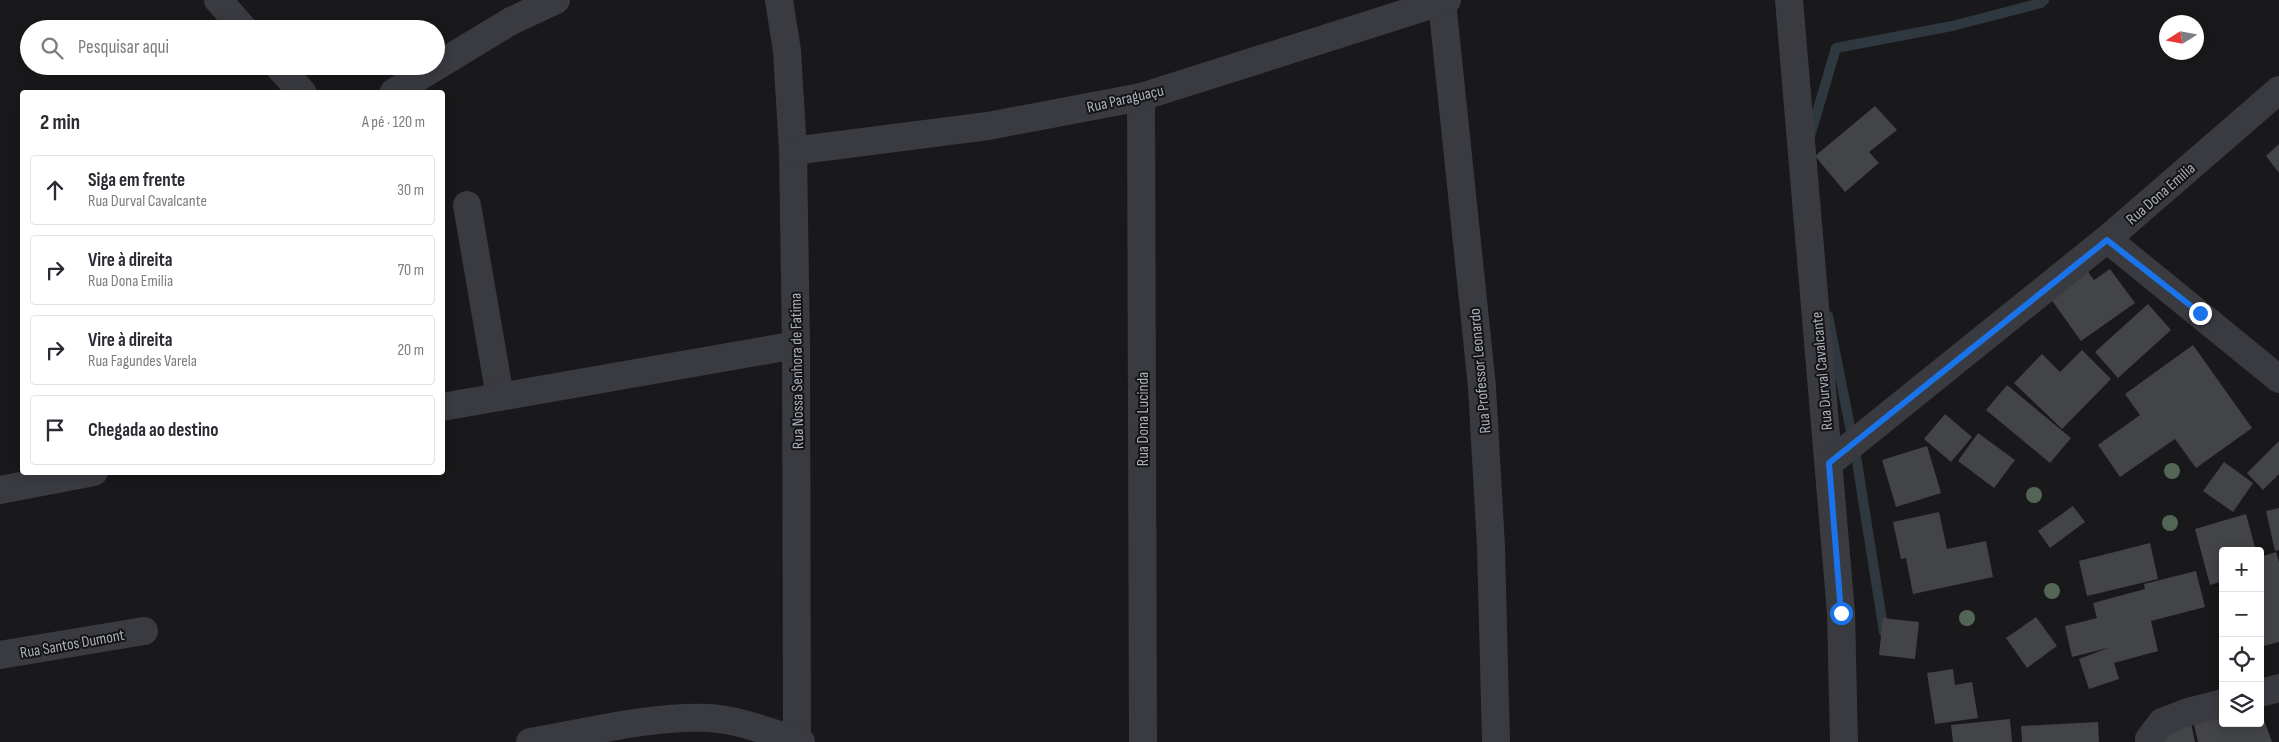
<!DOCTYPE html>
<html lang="pt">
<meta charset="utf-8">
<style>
body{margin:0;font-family:"Sofia Sans Condensed",sans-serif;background:#f2f2f3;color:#2b2b33}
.controls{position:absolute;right:15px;bottom:15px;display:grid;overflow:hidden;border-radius:5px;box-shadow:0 2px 12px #0003}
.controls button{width:45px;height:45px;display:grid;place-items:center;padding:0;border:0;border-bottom:1px solid #e1e1e2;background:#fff;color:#2b2b33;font:25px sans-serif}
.compass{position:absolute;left:2159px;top:15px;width:45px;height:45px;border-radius:50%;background:#fff;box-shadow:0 2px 12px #0003;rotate:259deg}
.stop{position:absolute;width:15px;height:15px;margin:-11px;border:4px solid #1a73e8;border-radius:50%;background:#fff}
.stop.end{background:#1a73e8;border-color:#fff;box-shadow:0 1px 5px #0008}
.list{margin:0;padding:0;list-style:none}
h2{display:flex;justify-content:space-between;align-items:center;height:65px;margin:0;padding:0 20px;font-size:21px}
h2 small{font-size:16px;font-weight:400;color:#7c7c81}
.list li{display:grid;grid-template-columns:32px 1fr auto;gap:15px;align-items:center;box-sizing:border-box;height:70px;margin:0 10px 10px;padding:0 10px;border:1px solid #e1e1e2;border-radius:5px}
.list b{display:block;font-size:19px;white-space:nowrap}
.list p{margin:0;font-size:16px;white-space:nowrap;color:#7c7c81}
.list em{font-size:16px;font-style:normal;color:#7c7c81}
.icon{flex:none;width:28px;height:28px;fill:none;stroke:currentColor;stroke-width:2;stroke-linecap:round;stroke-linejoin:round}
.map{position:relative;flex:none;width:2279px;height:742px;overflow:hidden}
.search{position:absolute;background:#fff;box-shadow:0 2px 12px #0003;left:20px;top:20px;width:425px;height:55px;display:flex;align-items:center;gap:12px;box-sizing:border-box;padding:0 18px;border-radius:28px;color:#7c7c81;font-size:19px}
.panel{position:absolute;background:#fff;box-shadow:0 2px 12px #0003;left:20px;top:90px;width:425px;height:385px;border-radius:5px}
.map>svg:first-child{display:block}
</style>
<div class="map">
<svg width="2279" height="742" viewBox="0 0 2279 742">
<rect width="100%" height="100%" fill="#19191b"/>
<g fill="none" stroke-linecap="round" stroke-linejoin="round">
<g stroke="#2f383f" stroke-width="10">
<polyline points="1810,136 1836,48 1952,26 2041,3 2044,0"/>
<polyline points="1828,316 1857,462 1884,632"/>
</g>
</g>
<g fill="#434448">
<polygon points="1875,106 1897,130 1869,152 1879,163 1845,192 1815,156"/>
<polygon points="2279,144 2279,173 2266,156"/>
<polygon points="2083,265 2094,280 2110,269 2135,303 2081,341 2045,291"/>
<polygon points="2148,304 2171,330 2118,378 2095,352"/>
<polygon points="2193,345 2252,428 2196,468 2175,439 2120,477 2098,445 2140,415 2125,394"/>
<polygon points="2082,350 2111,379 2062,429 2014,383 2042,354 2060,372"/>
<polygon points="2007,385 2071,438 2050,463 1986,410"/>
<polygon points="1945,414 1972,437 1951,462 1924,439"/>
<polygon points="1978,433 2015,460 1994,488 1958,461"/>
<polygon points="2279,441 2279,474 2263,490 2247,473"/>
<polygon points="1927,446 1941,493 1896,507 1882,460"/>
<polygon points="2224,462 2253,483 2233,512 2203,491"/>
<polygon points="2073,506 2085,522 2050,548 2038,531"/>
<polygon points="2279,508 2279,550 2275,551 2266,511"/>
<polygon points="1939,512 1947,549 1986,541 1993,577 1913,594 1906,558 1901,559 1893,522"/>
<polygon points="2246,514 2256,551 2223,551 2223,581 2210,585 2195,529"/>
<polygon points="2150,543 2158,579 2087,596 2079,561"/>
<polygon points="2276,552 2279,562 2279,642 2260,647 2260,557"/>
<polygon points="2196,571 2205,607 2151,621 2158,651 2114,663 2119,679 2089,689 2079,659 2108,648 2072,657 2065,626 2097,618 2093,603 2145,589 2144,584"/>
<polygon points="2036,617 2057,646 2027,668 2006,638"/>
<polygon points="1883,618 1919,622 1915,659 1879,655"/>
<polygon points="1953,669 1955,685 1972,682 1978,718 1935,724 1927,673"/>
<polygon points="2260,709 2272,742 2198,742 2193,720 2220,713 2222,724 2260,723"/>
<polygon points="2010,719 2012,742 1953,742 1951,725"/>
<polygon points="2098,722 2099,742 2022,742 2021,726"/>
<polygon points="2191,723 2195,742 2161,742 2158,731"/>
</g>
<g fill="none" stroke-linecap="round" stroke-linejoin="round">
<g stroke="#3a3b40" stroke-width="28">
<polyline points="218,0 244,29"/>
<polyline points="779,0 787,51 793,151 796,345 797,742"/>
<polyline points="1789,0 1841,613 1844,742"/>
<polyline points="1442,2 1482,387 1491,547 1496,742"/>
<polyline points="278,66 302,92"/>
<polyline points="394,92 511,21 556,0"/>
<polyline points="1141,97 1143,742"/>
<polyline points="793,151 988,126 1141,97 1447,0"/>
<polyline points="467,205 500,397"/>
<polyline points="2107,239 2279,379"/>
<polyline points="442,407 796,345"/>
<polyline points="1829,463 2107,239 2279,90"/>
<polyline points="0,490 94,472"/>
<polyline points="0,655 144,631"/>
<polyline points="2260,693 2279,688"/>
<path d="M 530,742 C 584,733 655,715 709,718 C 741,720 771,733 801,742"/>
<polyline points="2149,742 2149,739 2162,722 2188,712 2223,703"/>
</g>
</g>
<g fill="#536656">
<circle cx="2172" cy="471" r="8"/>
<circle cx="2034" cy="495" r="8"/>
<circle cx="2170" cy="523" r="8"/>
<circle cx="2052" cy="591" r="8"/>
<circle cx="1967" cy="618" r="8"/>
</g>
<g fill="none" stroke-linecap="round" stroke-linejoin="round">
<polyline stroke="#1a73e8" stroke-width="6" points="1841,613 1829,463 2107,240 2200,313"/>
</g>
<g text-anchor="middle" stroke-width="4" stroke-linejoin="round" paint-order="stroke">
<g font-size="16" fill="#acb0ba" stroke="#141416">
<text transform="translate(1125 98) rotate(-13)" y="6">Rua Paraguaçu</text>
<text transform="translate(2160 193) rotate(-41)" y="6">Rua Dona Emilia</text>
<text transform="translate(796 371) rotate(-91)" y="6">Rua Nossa Senhora de Fatima</text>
<text transform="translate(1479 371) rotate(-95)" y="6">Rua Professor Leonardo</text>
<text transform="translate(1821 371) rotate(-95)" y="6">Rua Durval Cavalcante</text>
<text transform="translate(1142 419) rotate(-90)" y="6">Rua Dona Lucinda</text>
<text transform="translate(72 643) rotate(-10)" y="6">Rua Santos Dumont</text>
</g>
</g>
</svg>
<div class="controls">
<button>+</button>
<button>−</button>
<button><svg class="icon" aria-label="locate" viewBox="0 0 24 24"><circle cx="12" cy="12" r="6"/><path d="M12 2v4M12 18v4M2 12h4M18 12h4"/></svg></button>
<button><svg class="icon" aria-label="layers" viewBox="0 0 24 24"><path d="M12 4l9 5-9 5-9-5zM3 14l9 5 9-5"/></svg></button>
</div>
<svg class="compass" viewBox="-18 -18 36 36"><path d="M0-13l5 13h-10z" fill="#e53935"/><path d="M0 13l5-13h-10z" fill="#7c7c81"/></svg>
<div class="stop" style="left:1841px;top:613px"></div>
<div class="stop end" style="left:2200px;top:313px"></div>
<div class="search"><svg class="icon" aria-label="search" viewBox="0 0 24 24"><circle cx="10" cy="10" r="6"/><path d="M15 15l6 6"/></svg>Pesquisar aqui</div>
<section class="panel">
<h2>2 min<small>A pé · 120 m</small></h2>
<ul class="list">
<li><svg class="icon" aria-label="ahead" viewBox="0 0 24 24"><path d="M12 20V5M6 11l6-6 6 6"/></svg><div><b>Siga em frente</b><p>Rua Durval Cavalcante</p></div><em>30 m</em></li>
<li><svg class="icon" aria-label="right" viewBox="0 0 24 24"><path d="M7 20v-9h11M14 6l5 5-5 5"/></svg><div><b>Vire à direita</b><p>Rua Dona Emilia</p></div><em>70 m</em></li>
<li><svg class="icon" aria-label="right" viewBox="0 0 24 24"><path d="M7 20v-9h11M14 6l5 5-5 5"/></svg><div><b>Vire à direita</b><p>Rua Fagundes Varela</p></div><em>20 m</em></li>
<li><svg class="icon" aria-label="arrive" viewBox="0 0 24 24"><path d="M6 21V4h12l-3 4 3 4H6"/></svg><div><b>Chegada ao destino</b></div></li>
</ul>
</section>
</div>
